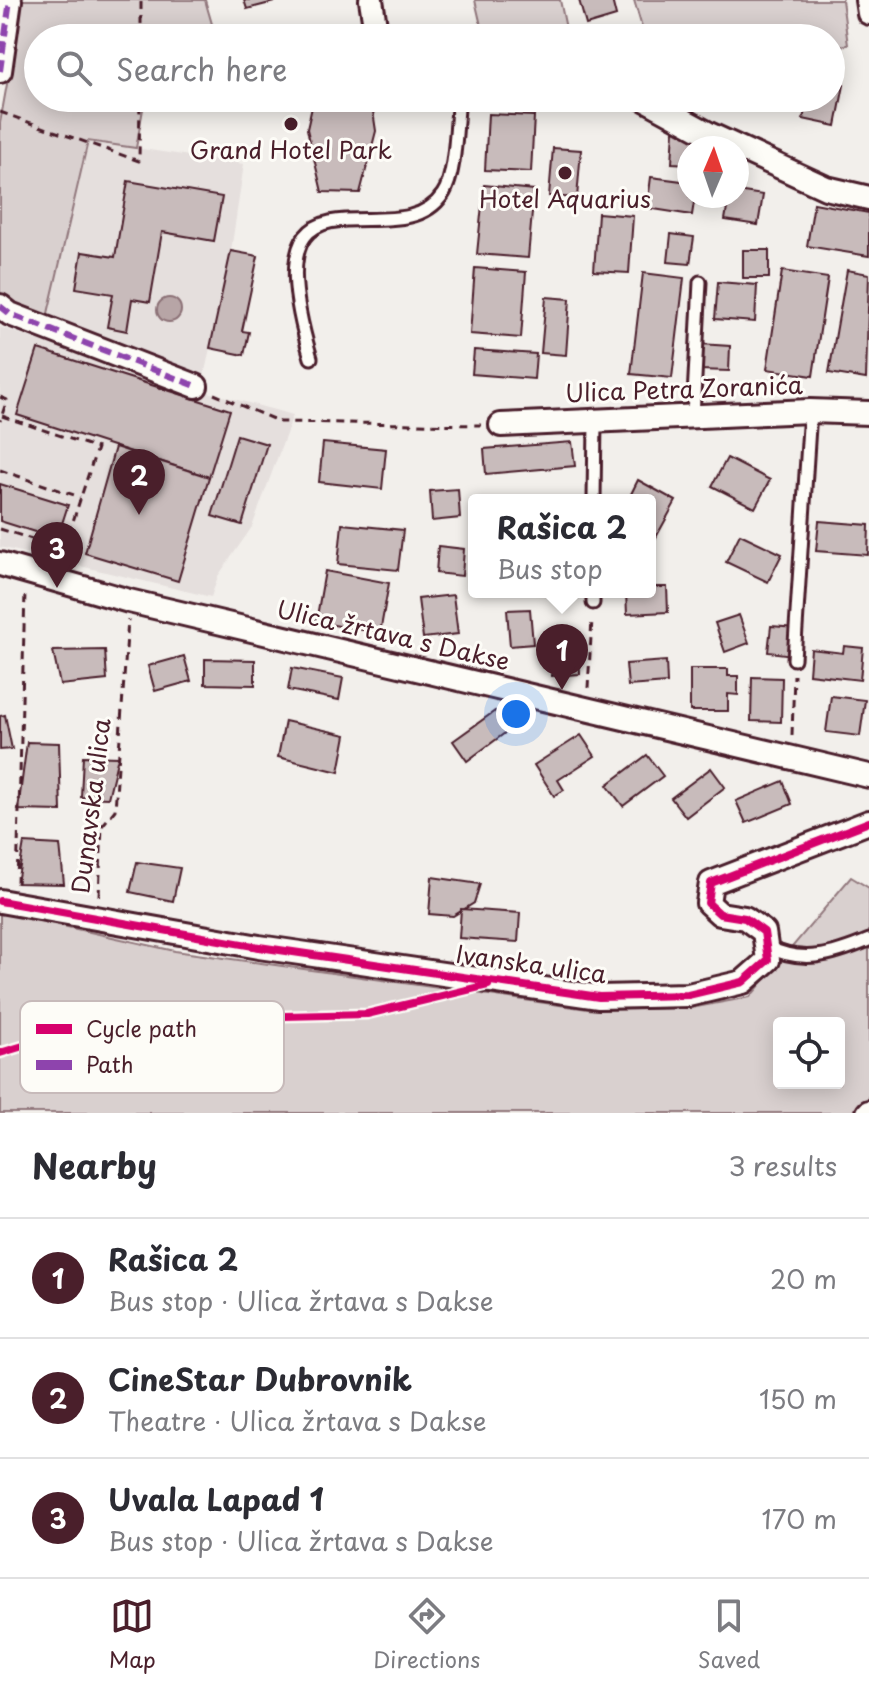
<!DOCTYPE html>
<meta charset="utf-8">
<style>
body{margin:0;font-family:"Playpen Sans",sans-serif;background:#f2f2f3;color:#2b2b33}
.controls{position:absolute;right:24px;bottom:24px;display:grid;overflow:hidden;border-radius:8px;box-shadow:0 4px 20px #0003}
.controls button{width:72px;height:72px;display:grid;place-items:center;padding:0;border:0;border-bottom:2px solid #e1e1e2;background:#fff;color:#2b2b33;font:40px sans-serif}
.compass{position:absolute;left:677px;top:136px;width:72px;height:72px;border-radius:50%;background:#fff;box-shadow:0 4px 20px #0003;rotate:2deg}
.you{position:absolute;left:516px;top:714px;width:28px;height:28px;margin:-20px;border:6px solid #fff;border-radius:50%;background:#1a73e8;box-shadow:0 0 0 12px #1a73e833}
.badge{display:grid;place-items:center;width:52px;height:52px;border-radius:50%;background:#4a1f2b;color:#fff;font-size:26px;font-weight:700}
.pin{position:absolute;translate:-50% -66px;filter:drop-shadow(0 2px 4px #0008)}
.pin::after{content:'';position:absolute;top:42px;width:28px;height:24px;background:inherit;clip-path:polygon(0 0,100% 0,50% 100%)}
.popup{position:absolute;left:468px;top:494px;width:188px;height:104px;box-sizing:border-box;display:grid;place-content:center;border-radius:8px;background:#fff;filter:drop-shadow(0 2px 6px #0005);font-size:26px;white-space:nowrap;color:#7c7c81}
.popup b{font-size:30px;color:#2b2b33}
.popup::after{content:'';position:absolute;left:50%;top:100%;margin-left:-16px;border:16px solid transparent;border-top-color:#fff}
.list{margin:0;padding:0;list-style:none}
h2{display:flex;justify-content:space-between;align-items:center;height:104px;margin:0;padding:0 32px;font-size:34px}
h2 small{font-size:26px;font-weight:400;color:#7c7c81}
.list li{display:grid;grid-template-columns:52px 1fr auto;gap:24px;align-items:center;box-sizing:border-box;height:120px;padding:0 32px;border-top:2px solid #e1e1e2}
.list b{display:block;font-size:30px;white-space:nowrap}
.list p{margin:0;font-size:26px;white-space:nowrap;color:#7c7c81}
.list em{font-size:26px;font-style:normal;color:#7c7c81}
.icon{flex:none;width:44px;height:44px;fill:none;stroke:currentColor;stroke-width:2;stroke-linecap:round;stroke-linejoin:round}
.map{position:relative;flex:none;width:869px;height:1113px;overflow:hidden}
.search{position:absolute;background:#fff;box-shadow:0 4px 20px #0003;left:24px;right:24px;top:24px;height:88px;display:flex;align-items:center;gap:20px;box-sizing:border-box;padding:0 28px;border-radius:44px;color:#7c7c81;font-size:30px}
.sheet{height:464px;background:#fff}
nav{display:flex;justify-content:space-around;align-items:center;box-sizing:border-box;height:112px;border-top:2px solid #e1e1e2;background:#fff;font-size:22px;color:#7c7c81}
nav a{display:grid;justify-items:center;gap:4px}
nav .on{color:#4a1f2b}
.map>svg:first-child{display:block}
</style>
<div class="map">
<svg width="869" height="1113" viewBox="0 0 869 1113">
<rect width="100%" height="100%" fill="#f2efeb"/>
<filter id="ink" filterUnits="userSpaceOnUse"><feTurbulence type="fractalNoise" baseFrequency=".0125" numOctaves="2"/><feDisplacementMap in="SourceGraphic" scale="16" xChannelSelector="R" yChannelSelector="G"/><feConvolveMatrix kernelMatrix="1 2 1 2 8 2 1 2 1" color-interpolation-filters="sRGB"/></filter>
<g filter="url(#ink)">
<polygon fill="#e5dfdd" points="88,141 244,164 231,251 201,390 293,415 252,527 218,576 211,597 0,547 0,327 42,341"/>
<g fill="#d9d0cf" stroke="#92787d" stroke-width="2" fill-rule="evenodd">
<polygon points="22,0 205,0 214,31 149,29 148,38 38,38 38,98 145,98 136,148 88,141 46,322 0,309 0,123"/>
<polygon points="475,0 560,0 568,38 474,38 482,30"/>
<polygon points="634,0 842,0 848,45 831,47 831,38 732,38 732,35 645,38"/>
<path d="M 851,877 L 869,888 L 869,1113 L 0,1113 L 0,912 L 175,951 L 595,1010 L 691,1008 L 750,997 ZM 779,1023 L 839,1023 L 839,1083 L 779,1083 Z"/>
</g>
<circle fill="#b7a5a6" stroke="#8b6f75" stroke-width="2" cx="169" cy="310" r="12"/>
<g fill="#c8bbbb" stroke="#4a1f2b" stroke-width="2">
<polygon points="244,0 273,0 274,2 247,9"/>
<polygon points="579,0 612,0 616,16 586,25"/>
<polygon points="831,82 844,85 836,126 803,119 808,98 831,98"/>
<polygon points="314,98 371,98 376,131 360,193 322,192 307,129"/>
<polygon points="488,114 534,116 531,172 485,170"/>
<polygon points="674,130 699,132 698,148 689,148 689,164 672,163"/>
<polygon points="553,148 581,150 577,198 549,196"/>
<polygon points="651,177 689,182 689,196 695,196 692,215 647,208"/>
<polygon points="128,181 222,197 214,241 162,232 150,302 132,299 127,331 107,327 113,294 76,288 82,252 115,257"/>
<polygon points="484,185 534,190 528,258 477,254"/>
<polygon points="737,191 763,195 758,225 725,220 729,196 737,196"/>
<polygon points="814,203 869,213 869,256 807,246"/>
<polygon points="598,213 633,216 629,273 594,271"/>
<polygon points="671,234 694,237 690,264 668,262"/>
<rect x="743" y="250" width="26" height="28"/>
<polygon points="231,251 258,256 242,331 249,332 244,355 210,348"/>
<polygon points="475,268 526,272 521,338 470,334"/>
<polygon points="847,270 869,274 866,379 829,373"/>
<polygon points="782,271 828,278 813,376 767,369"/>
<polygon points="643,273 684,278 672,378 631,374"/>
<polygon points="718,282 757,285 755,322 715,319"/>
<polygon points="546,297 570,299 566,355 541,353"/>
<polygon points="700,344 730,346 729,371 699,370"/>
<polygon points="38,349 230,410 209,477 17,415"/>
<polygon points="474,350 536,354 534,379 472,374"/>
<polygon points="237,435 267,444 242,525 212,516"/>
<polygon points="572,442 575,466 486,474 484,449"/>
<polygon points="323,443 386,449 382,489 319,482"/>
<polygon points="115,447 209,477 178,581 85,553"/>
<polygon points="727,458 770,480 755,508 712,486"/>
<polygon points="638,480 676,501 655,539 650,536 650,500 628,500"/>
<polygon points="0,484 68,505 57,539 0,521"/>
<polygon points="458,489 460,518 432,521 430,491"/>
<polygon points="819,521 869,525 868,555 816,551"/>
<polygon points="342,524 403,530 398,570 338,564"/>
<polygon points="740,534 782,554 768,582 726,562"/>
<polygon points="438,546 464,549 462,576 436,573"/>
<polygon points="325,571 389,583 380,633 316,622"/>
<polygon points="650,587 667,587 668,612 627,614 626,592 650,592"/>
<polygon points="453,595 458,634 423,638 418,599"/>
<polygon points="530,609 533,644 510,646 507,610"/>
<polygon points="739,615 749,643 725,652 715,623"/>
<polygon points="771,626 796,628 793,655 768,652"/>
<polygon points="578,631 580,674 552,676 550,632"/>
<polygon points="844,646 863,648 860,680 809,674 811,649 843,653"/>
<polygon points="105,650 107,680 60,685 53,651"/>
<polygon points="184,656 191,681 155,691 148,666"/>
<polygon points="205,659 255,660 255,685 205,684"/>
<polygon points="666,661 667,683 628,686 626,664"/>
<polygon points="292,668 343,678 339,700 288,690"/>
<polygon points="690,669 728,669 728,676 738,676 738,695 728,694 728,711 690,711"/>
<polygon points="752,677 782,678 781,722 751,721"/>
<polygon points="831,696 865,700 860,736 826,732"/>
<polygon points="495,711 509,730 467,761 453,741"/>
<polygon points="5,715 12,749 0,750 0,716"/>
<polygon points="285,721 346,735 339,772 278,757"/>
<polygon points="581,735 595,756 558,780 564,790 554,796 534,765"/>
<polygon points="27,742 59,743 61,811 18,810"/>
<polygon points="647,755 663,776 623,806 607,785"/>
<polygon points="83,756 118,757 108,798 81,797"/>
<polygon points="711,768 725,787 686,817 671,798"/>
<polygon points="783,781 792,804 746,823 736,801"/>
<polygon points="24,843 60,845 64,884 17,883"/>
<polygon points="137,862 180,868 173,901 130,892"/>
<polygon points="432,877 480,884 474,903 453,916 429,914"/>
<polygon points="461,909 520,913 518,942 459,938"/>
</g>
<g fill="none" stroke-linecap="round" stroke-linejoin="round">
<g stroke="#4a1f2b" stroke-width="17">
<g id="lane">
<path d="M 311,358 C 247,141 397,264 443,194 C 456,175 456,123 459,98"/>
<polyline points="693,416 700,282"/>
<polyline points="594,500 595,421"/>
<polyline points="593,603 593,592"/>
<polyline points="794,659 810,411"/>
<path d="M 766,946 C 802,965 833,955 869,940"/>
</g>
</g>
<g stroke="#4a1f2b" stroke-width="28">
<g id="street">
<polyline points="371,0 377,38"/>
<polyline points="867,0 869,13"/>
<polyline points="0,71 10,0"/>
<polyline points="643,98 709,134 826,188 869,198"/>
<polyline points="0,306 10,314 196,386"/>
<polyline points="501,425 810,411 869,413"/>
<polyline points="0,564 129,601 869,776"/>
<polyline points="0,901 259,947 599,997 688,995 743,982 768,960 764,932 745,918 720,914 708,903 711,883 869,822"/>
<polyline points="868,1113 869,1112"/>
</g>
</g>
<g stroke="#4a1f2b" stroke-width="3" stroke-dasharray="8 6" stroke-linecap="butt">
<polyline points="141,38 141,0"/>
<polyline points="0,112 139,161 140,98"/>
<polyline points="214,394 280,422 481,425"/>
<polyline points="0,397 7,400 0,421"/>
<polyline points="2,416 97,448 61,558"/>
<polyline points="0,470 80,497"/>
<polyline points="0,529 64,549"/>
<polyline points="588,688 592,619"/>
<polyline points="792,735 794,675"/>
<polyline points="17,884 25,592"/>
<polyline points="99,896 102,826 115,810 128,620"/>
</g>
<use href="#lane" stroke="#fdfcf7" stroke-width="11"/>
<use href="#street" stroke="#fdfcf7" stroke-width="22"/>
<g stroke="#8e44ad" stroke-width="6" stroke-dasharray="12 6" stroke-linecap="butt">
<polyline points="0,71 10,0"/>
<polyline points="0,306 10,314 196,386"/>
</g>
<g stroke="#fdfcf7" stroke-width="13">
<g id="cycleway">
<polyline points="0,901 259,947 599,997 688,995 743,982 768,960 764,932 745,918 720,914 708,903 711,883 869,822"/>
<polyline points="0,1053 53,1037 240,1017 367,1014 488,985"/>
</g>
</g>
<use href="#cycleway" stroke="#d6006c" stroke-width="8"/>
</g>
</g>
<g fill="#4a1f2b" stroke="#fdfcf7" stroke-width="3">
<circle cx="291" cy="124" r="8"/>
<circle cx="565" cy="173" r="8"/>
</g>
<g text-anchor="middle" stroke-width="6" stroke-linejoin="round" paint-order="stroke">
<g font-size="24" fill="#4a1f2b" stroke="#fdfcf7">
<text x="291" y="159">Grand Hotel Park</text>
<text x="565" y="208">Hotel Aquarius</text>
</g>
<g font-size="24" fill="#4a1f2b" stroke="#fdfcf7">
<text transform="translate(684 390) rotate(-2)" y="8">Ulica Petra Zoranića</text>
<text transform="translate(393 636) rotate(13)" y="8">Ulica žrtava s Dakse</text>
<text transform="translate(92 806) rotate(-83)" y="8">Dunavska ulica</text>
<text transform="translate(531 965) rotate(8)" y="8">Ivanska ulica</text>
</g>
</g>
<rect x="20" y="1001" width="264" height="92" rx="12" fill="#fdfcf7" stroke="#c7baba" stroke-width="2"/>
<rect x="36" y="1024" width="36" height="10" fill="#d6006c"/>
<rect x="36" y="1060" width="36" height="10" fill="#8e44ad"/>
<g font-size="22" fill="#4a1f2b">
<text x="86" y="1037">Cycle path</text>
<text x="86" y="1073">Path</text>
</g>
</svg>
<div class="controls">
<button><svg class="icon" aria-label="locate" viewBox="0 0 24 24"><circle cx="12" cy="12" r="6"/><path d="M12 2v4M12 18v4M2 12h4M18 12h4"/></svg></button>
</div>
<svg class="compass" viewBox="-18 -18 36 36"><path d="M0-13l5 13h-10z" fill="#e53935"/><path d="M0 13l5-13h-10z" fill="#7c7c81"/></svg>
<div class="you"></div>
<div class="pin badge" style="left:562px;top:690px">1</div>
<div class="popup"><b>Rašica 2</b>Bus stop</div>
<div class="pin badge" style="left:139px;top:515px">2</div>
<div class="pin badge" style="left:57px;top:588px">3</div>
<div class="search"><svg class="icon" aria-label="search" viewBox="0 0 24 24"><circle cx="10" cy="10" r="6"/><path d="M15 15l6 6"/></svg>Search here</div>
</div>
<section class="sheet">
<h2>Nearby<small>3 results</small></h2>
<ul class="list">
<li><span class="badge">1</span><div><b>Rašica 2</b><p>Bus stop · Ulica žrtava s Dakse</p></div><em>20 m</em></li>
<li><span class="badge">2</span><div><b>CineStar Dubrovnik</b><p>Theatre · Ulica žrtava s Dakse</p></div><em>150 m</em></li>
<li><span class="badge">3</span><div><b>Uvala Lapad 1</b><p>Bus stop · Ulica žrtava s Dakse</p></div><em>170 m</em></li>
</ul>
</section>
<nav>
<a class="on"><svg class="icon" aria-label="map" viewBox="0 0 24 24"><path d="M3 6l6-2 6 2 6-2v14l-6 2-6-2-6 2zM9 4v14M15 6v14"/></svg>Map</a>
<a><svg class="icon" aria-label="directions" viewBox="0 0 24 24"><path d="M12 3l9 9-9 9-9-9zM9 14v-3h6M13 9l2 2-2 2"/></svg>Directions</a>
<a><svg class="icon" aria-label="saved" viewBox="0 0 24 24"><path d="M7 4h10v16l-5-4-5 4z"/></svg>Saved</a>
</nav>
